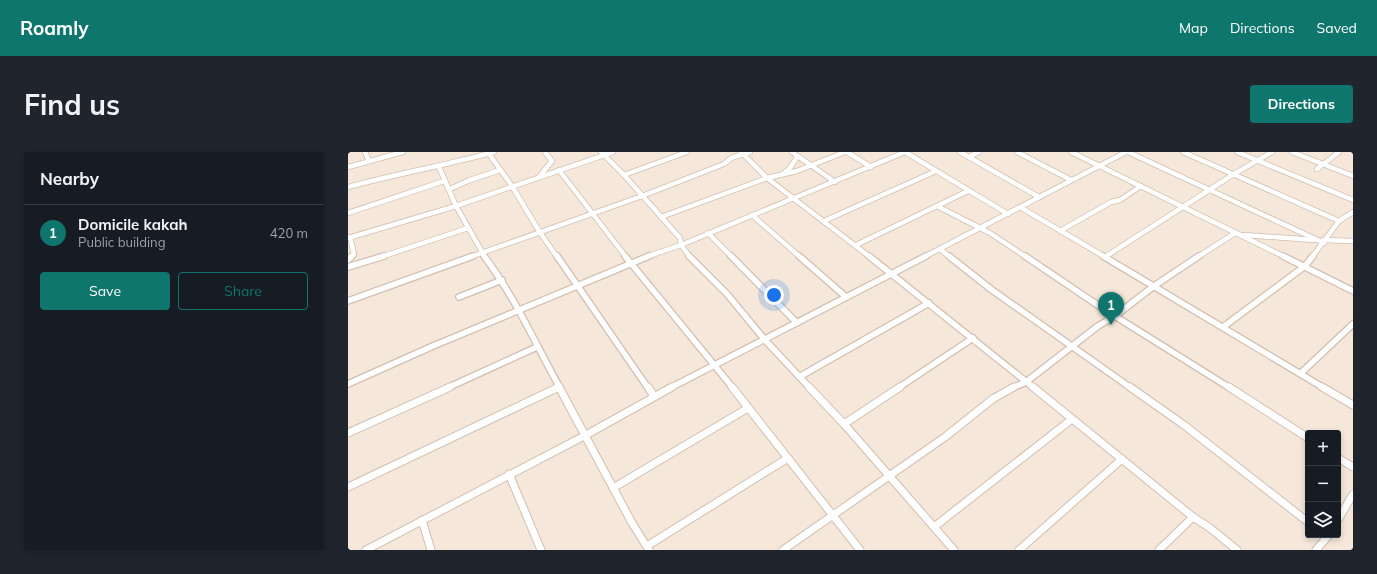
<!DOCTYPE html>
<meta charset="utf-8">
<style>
body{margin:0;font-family:Mulish,sans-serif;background:#20242c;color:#f1f3f6}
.controls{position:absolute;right:12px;bottom:12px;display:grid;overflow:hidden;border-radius:4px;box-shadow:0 2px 6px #0003}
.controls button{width:36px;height:36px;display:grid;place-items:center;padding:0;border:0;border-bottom:1px solid #363941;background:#171b24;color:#f1f3f6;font:20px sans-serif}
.you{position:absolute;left:426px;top:143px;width:14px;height:14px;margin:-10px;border:3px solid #fff;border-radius:50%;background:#1a73e8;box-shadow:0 0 0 6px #1a73e833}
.badge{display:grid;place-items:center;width:26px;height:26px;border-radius:50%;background:#0f766e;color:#fff;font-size:13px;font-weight:700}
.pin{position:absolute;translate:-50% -33px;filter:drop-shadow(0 1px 2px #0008)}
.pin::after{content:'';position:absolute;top:21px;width:14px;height:12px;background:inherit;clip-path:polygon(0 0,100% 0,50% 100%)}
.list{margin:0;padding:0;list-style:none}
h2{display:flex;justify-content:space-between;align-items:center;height:52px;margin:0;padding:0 16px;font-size:17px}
h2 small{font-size:13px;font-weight:400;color:#9ea1a6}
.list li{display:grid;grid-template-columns:26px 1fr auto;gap:12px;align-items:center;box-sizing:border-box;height:56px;padding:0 16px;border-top:1px solid #363941}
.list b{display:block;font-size:15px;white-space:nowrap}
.list p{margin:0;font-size:13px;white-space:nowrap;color:#9ea1a6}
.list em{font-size:13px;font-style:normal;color:#9ea1a6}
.actions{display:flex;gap:8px;padding:12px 16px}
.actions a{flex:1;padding:9px 0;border:1px solid #0f766e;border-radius:4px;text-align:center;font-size:14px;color:#0f766e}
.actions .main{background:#0f766e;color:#fff}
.icon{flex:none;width:22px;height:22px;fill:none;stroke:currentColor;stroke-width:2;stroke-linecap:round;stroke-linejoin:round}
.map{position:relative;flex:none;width:1005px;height:398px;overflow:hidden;border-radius:4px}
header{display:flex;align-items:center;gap:24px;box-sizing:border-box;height:56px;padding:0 20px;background:#0f766e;color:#fff}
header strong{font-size:19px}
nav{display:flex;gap:22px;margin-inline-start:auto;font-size:14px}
.intro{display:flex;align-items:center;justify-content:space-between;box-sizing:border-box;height:96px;padding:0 24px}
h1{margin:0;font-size:28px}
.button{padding:10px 18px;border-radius:4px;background:#0f766e;color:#fff;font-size:14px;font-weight:700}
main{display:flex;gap:24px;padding:0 24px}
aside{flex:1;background:#171b24;border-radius:4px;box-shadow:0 2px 6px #0003}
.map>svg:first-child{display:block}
</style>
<header>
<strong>Roamly</strong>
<nav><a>Map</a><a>Directions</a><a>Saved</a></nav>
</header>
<div class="intro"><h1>Find us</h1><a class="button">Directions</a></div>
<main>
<aside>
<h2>Nearby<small></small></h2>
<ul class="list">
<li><span class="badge">1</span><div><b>Domicile kakah</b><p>Public building</p></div><em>420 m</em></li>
</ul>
<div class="actions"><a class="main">Save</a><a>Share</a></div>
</aside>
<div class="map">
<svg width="1005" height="398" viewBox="0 0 1005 398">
<rect width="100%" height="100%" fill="#fdf6ec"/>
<path fill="#f5e8da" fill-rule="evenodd" d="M 0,0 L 1005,0 L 1005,398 L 0,398 ZM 960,281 L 990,281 L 990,383 L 960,383 Z"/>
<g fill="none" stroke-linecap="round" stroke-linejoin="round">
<g stroke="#d1beb0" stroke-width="6">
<g id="minor-far2">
<polyline points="17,0 21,9"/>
<polyline points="253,0 276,23 332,86 333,93 342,105"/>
<polyline points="393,0 419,26 522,105"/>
<polyline points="444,0 487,30"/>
<polyline points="499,0 523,15"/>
<polyline points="557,0 660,62"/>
<polyline points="612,0 691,45"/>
<polyline points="669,0 723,28"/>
<polyline points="723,0 937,105"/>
<polyline points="780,0 976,91"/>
<polyline points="835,0 991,69"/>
<polyline points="889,0 1005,48"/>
<polyline points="944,0 1005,24"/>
<polyline points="141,2 164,34 191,79 209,105"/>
<polyline points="621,5 631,0"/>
<polyline points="0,15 55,0"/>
<polyline points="91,15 108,54 137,105"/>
<polyline points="969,17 991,0"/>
<polyline points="211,18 278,105"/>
<polyline points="436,21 442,16 449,5 448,3"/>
<polyline points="276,23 339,0"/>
<polyline points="191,25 204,9 197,0"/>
<path d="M 0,35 C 48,22 98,13 146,0"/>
<polyline points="102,37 122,28 152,18"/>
<polyline points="589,54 642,81 678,105"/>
<polyline points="672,55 757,105"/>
<polyline points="0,61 96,29"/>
<polyline points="404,63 452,105"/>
<polyline points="313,65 419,26 449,19 497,0"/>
<polyline points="476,69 588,19"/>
<polyline points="712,79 763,50 772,48 793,34"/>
<polyline points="360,81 384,105"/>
<polyline points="896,83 966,88"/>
<polyline points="2,85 6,102 3,105"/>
<polyline points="0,86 108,54 265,0"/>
<polyline points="975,88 1005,89"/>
<polyline points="508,93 620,39"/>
<polyline points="592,97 602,105"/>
<polyline points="33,105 120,76"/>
<polyline points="122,105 294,44 376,12 383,6 402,0"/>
<polyline points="298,105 333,93 557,0"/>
<polyline points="576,105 778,0"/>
<polyline points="757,105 886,22 924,0"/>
<polyline points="850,105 887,81"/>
<polyline points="964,105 991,69 1005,60"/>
</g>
</g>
<g stroke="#d1beb0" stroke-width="8">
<g id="minor-far1">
<path d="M 136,104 C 167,145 187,191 212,236"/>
<polyline points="209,104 300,236"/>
<polyline points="277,104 385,236"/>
<polyline points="341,104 379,142 417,188 462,236"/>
<polyline points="383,104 449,171"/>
<polyline points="451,104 498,145"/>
<polyline points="521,104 686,236"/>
<polyline points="601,104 644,138 783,236"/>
<polyline points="677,104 754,156 882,236"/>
<polyline points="755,104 976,236"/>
<polyline points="935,104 1005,139"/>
<polyline points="0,108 4,104"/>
<polyline points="0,115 36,104"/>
<polyline points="111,145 154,128"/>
<polyline points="0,149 125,104"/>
<polyline points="875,175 957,114 965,104"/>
<polyline points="953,221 1005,172"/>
<polyline points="451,225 581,151"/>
<polyline points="0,232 85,194 301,104"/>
<polyline points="99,236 189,195"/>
<polyline points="209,236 211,235"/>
<polyline points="322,236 578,104"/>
<polyline points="550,236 625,186"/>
<polyline points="664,236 678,230 750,174 767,164 806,134 851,104"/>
</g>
</g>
<g stroke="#d1beb0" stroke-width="9">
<g id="minor">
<polyline points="211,235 284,371 301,398"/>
<polyline points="300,235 306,244"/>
<polyline points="384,235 512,398"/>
<polyline points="461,235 496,272 606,398"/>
<polyline points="685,235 845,365 862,376 889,398"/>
<polyline points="782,235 836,273 960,370"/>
<polyline points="881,235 960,286"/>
<polyline points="974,235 1005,253"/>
<polyline points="496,272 552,235"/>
<polyline points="0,281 102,235"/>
<polyline points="990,306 1005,315"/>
<polyline points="161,322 193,398"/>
<polyline points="0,335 211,235"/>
<polyline points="265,336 400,256"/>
<polyline points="74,368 83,398"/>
<polyline points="990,368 1005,342"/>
<polyline points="586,375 724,267"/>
<polyline points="299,394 440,306"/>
<polyline points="18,398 238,283 324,235"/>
<polyline points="435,398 597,285 646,246 666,235"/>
<polyline points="671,398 774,307"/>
<polyline points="811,398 845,365"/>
<polyline points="968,398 981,383"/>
</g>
</g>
<use href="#minor-far2" stroke="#fff" stroke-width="4.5"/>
<use href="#minor-far1" stroke="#fff" stroke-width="5.5"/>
<use href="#minor" stroke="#fff" stroke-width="7"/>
</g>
</svg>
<div class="controls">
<button>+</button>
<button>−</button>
<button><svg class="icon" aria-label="layers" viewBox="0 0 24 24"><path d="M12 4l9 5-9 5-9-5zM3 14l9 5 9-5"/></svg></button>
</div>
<div class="you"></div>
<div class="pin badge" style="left:763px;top:173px">1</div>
</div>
</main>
